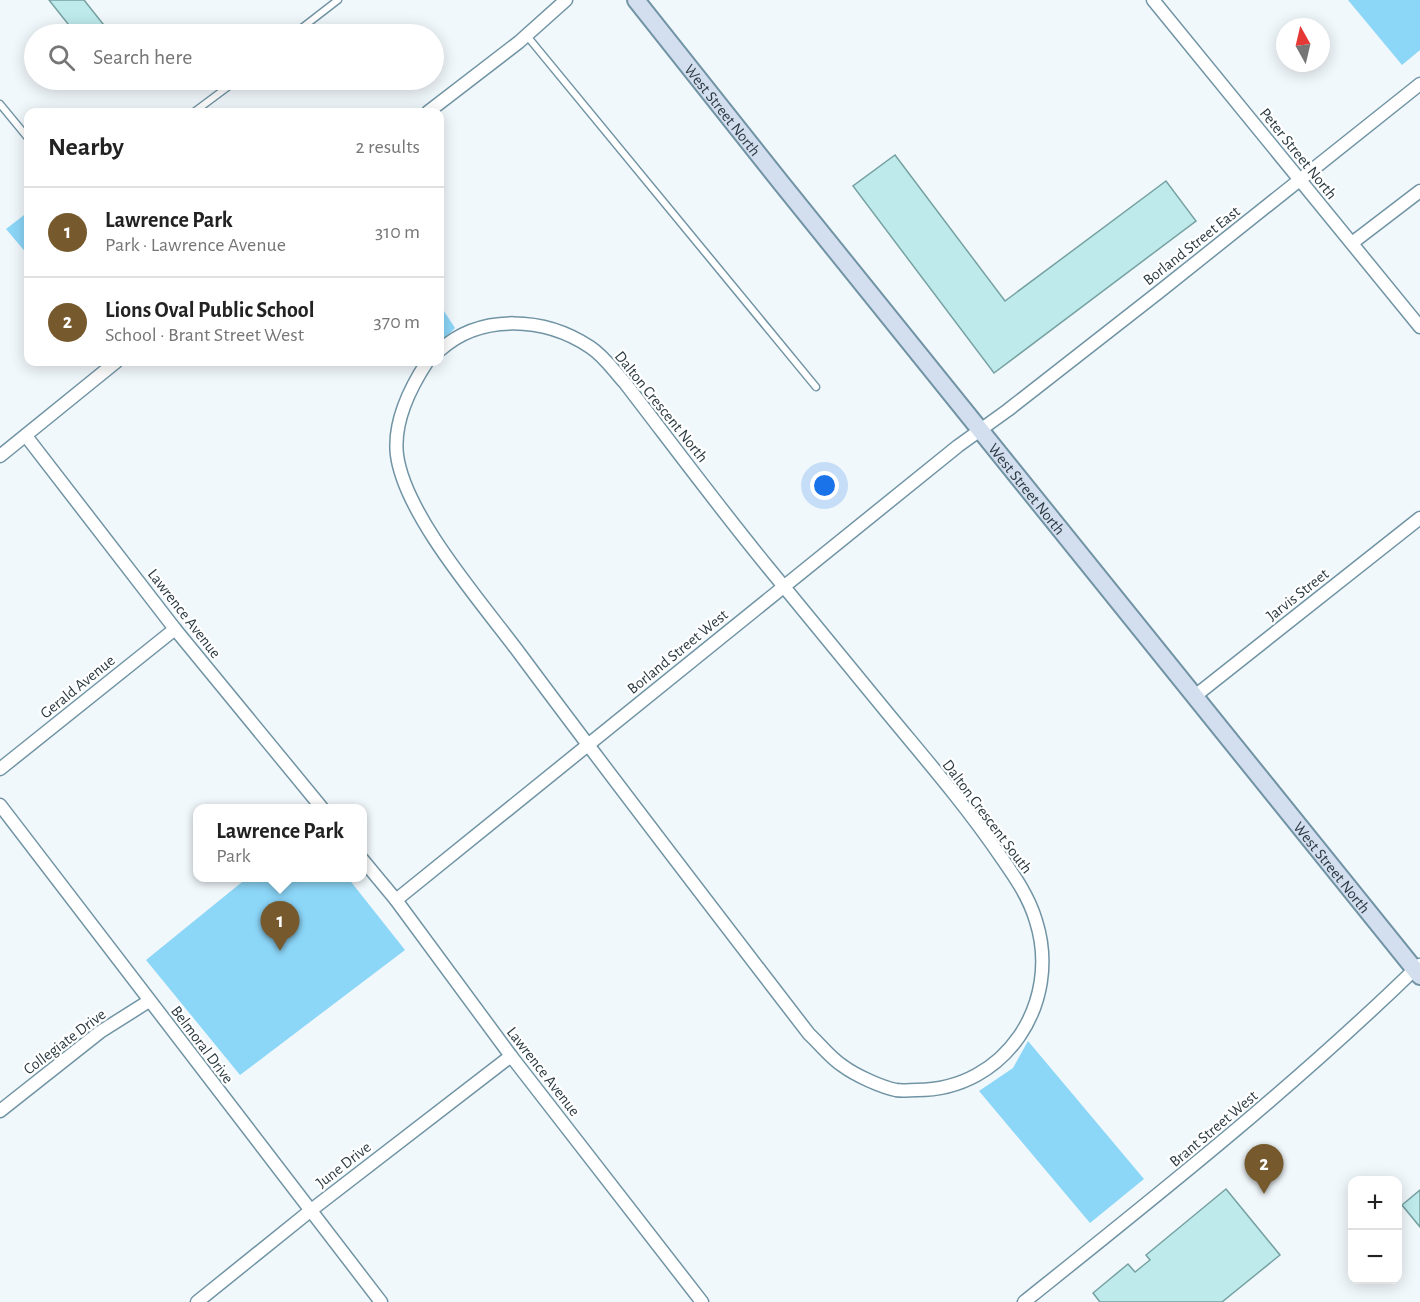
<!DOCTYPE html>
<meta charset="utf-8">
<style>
body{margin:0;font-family:"Alegreya Sans",sans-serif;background:#f6f6f6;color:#222}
.controls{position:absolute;right:18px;bottom:18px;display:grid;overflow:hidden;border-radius:12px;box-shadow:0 3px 15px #0003}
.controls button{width:54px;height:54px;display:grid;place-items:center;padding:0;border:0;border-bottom:2px solid #e0e0e0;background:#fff;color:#222;font:30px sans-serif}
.compass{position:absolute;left:1276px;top:18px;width:54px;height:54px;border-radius:50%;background:#fff;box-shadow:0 3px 15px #0003;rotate:352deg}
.you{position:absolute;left:825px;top:486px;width:21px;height:21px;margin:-15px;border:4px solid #fff;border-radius:50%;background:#1a73e8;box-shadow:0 0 0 9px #1a73e833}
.badge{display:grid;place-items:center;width:39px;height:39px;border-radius:50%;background:#765a2d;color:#fff;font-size:20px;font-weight:700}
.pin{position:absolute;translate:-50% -50px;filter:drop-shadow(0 2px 3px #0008)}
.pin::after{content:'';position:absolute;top:32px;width:21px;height:18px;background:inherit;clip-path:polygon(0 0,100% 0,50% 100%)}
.popup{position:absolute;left:193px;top:804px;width:174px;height:78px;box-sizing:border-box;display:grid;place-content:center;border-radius:12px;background:#fff;filter:drop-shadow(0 2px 4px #0005);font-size:20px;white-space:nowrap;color:#767676}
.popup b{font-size:22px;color:#222}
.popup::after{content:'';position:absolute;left:50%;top:100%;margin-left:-12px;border:12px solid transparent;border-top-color:#fff}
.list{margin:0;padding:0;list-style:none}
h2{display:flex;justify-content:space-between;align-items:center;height:78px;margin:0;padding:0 24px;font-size:26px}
h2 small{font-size:20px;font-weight:400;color:#767676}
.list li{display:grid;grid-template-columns:39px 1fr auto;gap:18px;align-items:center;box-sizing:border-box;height:90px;padding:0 24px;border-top:2px solid #e0e0e0}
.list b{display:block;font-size:22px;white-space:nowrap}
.list p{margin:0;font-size:20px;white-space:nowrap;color:#767676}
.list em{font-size:20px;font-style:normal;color:#767676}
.icon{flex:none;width:33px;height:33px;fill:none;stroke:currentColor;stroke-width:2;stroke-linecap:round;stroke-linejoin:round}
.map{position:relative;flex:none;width:1420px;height:1302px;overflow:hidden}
.search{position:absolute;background:#fff;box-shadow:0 3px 15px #0003;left:24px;top:24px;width:420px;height:66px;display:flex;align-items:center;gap:15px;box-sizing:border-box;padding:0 21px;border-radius:33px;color:#767676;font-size:22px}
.panel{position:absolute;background:#fff;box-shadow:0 3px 15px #0003;left:24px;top:108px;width:420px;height:258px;border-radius:12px}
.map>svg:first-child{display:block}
</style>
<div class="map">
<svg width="1420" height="1302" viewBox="0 0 1420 1302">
<rect width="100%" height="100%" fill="#f1f8fc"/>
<g fill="#8cd6f8">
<polygon points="1348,0 1420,0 1420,50 1402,65"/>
<polygon points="28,212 28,255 6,229"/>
<polygon points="440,305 455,328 440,343"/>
<polygon points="247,878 348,878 405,950 240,1075 146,960"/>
<polygon points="1028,1041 1144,1179 1090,1223 979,1091 1013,1068"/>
</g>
<g fill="#beeaec" stroke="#76a1a2" stroke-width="1.5">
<polygon points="49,0 84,0 111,34 76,34"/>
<polygon points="895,155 1005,301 1166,181 1196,221 994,373 853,186"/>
<polygon points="1226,1189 1280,1255 1222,1302 1100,1302 1093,1293 1128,1264 1135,1272 1150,1260 1146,1255"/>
<polygon points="1420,1190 1420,1227 1402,1205"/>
</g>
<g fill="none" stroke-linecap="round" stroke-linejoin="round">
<g stroke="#7194a4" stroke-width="9">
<g id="lane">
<polyline points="294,34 338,0"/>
<polyline points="527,36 816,387"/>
<polyline points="0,104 28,138"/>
<polyline points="194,112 237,80"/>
</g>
</g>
<g stroke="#7194a4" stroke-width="15">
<g id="street">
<polyline points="1153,0 1420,327"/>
<polyline points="428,112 519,42 566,0"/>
<polyline points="1352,243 1420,191"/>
<path d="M 427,362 C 410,388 393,422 397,455 C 405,516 483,604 520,654 C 615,782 712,908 809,1034 C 820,1044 830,1058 843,1066 C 855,1075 881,1087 896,1090 C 902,1091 910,1090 917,1090 C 1005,1090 1062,1003 1036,921 C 1029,897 1015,877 1001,857 C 967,807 928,762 890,716 C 849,666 808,616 767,566 C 718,506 672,444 625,383 C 614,371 604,356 590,347 C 545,317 481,313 440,350"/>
<polyline points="26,436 175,629 322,808"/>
<polyline points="0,456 116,362"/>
<polyline points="1195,696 1420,518"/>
<polyline points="0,769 175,629"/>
<polyline points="0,805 381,1302"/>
<polyline points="362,859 396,900 511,1056 702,1302"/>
<polyline points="396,900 958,446 1008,410 1159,292 1420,84"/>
<polyline points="0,1111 100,1032 149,1001"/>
<polyline points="197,1302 310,1211 511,1056"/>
<path d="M 1024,1302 C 1160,1193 1294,1087 1419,965"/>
</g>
</g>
<g stroke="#7194a4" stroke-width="20">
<g id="secondary">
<path id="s1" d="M 636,0 L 782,184 L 1420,976"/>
</g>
</g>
<use href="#lane" stroke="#fff" stroke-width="6"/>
<use href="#street" stroke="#fff" stroke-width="12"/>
<use href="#secondary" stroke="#d3deef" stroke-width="16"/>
</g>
<g text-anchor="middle" stroke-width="4.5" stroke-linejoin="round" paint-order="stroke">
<g font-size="16" fill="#2b3a41" stroke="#fff">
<text dy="6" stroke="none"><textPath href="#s1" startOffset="140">West Street North</textPath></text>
<text transform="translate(1299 153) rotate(51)" y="6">Peter Street North</text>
<text transform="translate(1191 245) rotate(-38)" y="6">Borland Street East</text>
<text transform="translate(662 406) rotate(51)" y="6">Dalton Crescent North</text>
<text dy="6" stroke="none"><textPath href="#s1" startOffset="626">West Street North</textPath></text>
<text transform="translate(1297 594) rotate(-38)" y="6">Jarvis Street</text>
<text transform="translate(185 613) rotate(52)" y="6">Lawrence Avenue</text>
<text transform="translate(677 651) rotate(-39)" y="6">Borland Street West</text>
<text transform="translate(77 686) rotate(-39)" y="6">Gerald Avenue</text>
<text transform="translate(988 816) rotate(53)" y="6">Dalton Crescent South</text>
<text dy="6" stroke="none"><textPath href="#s1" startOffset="1112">West Street North</textPath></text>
<text transform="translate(64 1041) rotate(-37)" y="6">Collegiate Drive</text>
<text transform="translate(203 1044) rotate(53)" y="6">Belmoral Drive</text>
<text transform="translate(544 1071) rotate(52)" y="6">Lawrence Avenue</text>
<text transform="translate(1213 1128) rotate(-40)" y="6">Brant Street West</text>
<text transform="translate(343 1164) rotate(-38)" y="6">June Drive</text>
</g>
</g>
</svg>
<div class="controls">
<button>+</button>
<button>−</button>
</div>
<svg class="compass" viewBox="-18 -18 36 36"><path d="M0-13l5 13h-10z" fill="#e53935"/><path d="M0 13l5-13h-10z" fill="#767676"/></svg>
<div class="you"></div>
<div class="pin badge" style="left:280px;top:951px">1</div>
<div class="popup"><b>Lawrence Park</b>Park</div>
<div class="pin badge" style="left:1264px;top:1194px">2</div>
<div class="search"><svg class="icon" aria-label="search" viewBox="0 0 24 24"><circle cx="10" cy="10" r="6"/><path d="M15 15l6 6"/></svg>Search here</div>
<section class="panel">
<h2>Nearby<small>2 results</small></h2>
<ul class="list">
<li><span class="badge">1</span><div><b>Lawrence Park</b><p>Park · Lawrence Avenue</p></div><em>310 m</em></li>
<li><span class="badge">2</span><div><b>Lions Oval Public School</b><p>School · Brant Street West</p></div><em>370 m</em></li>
</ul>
</section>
</div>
